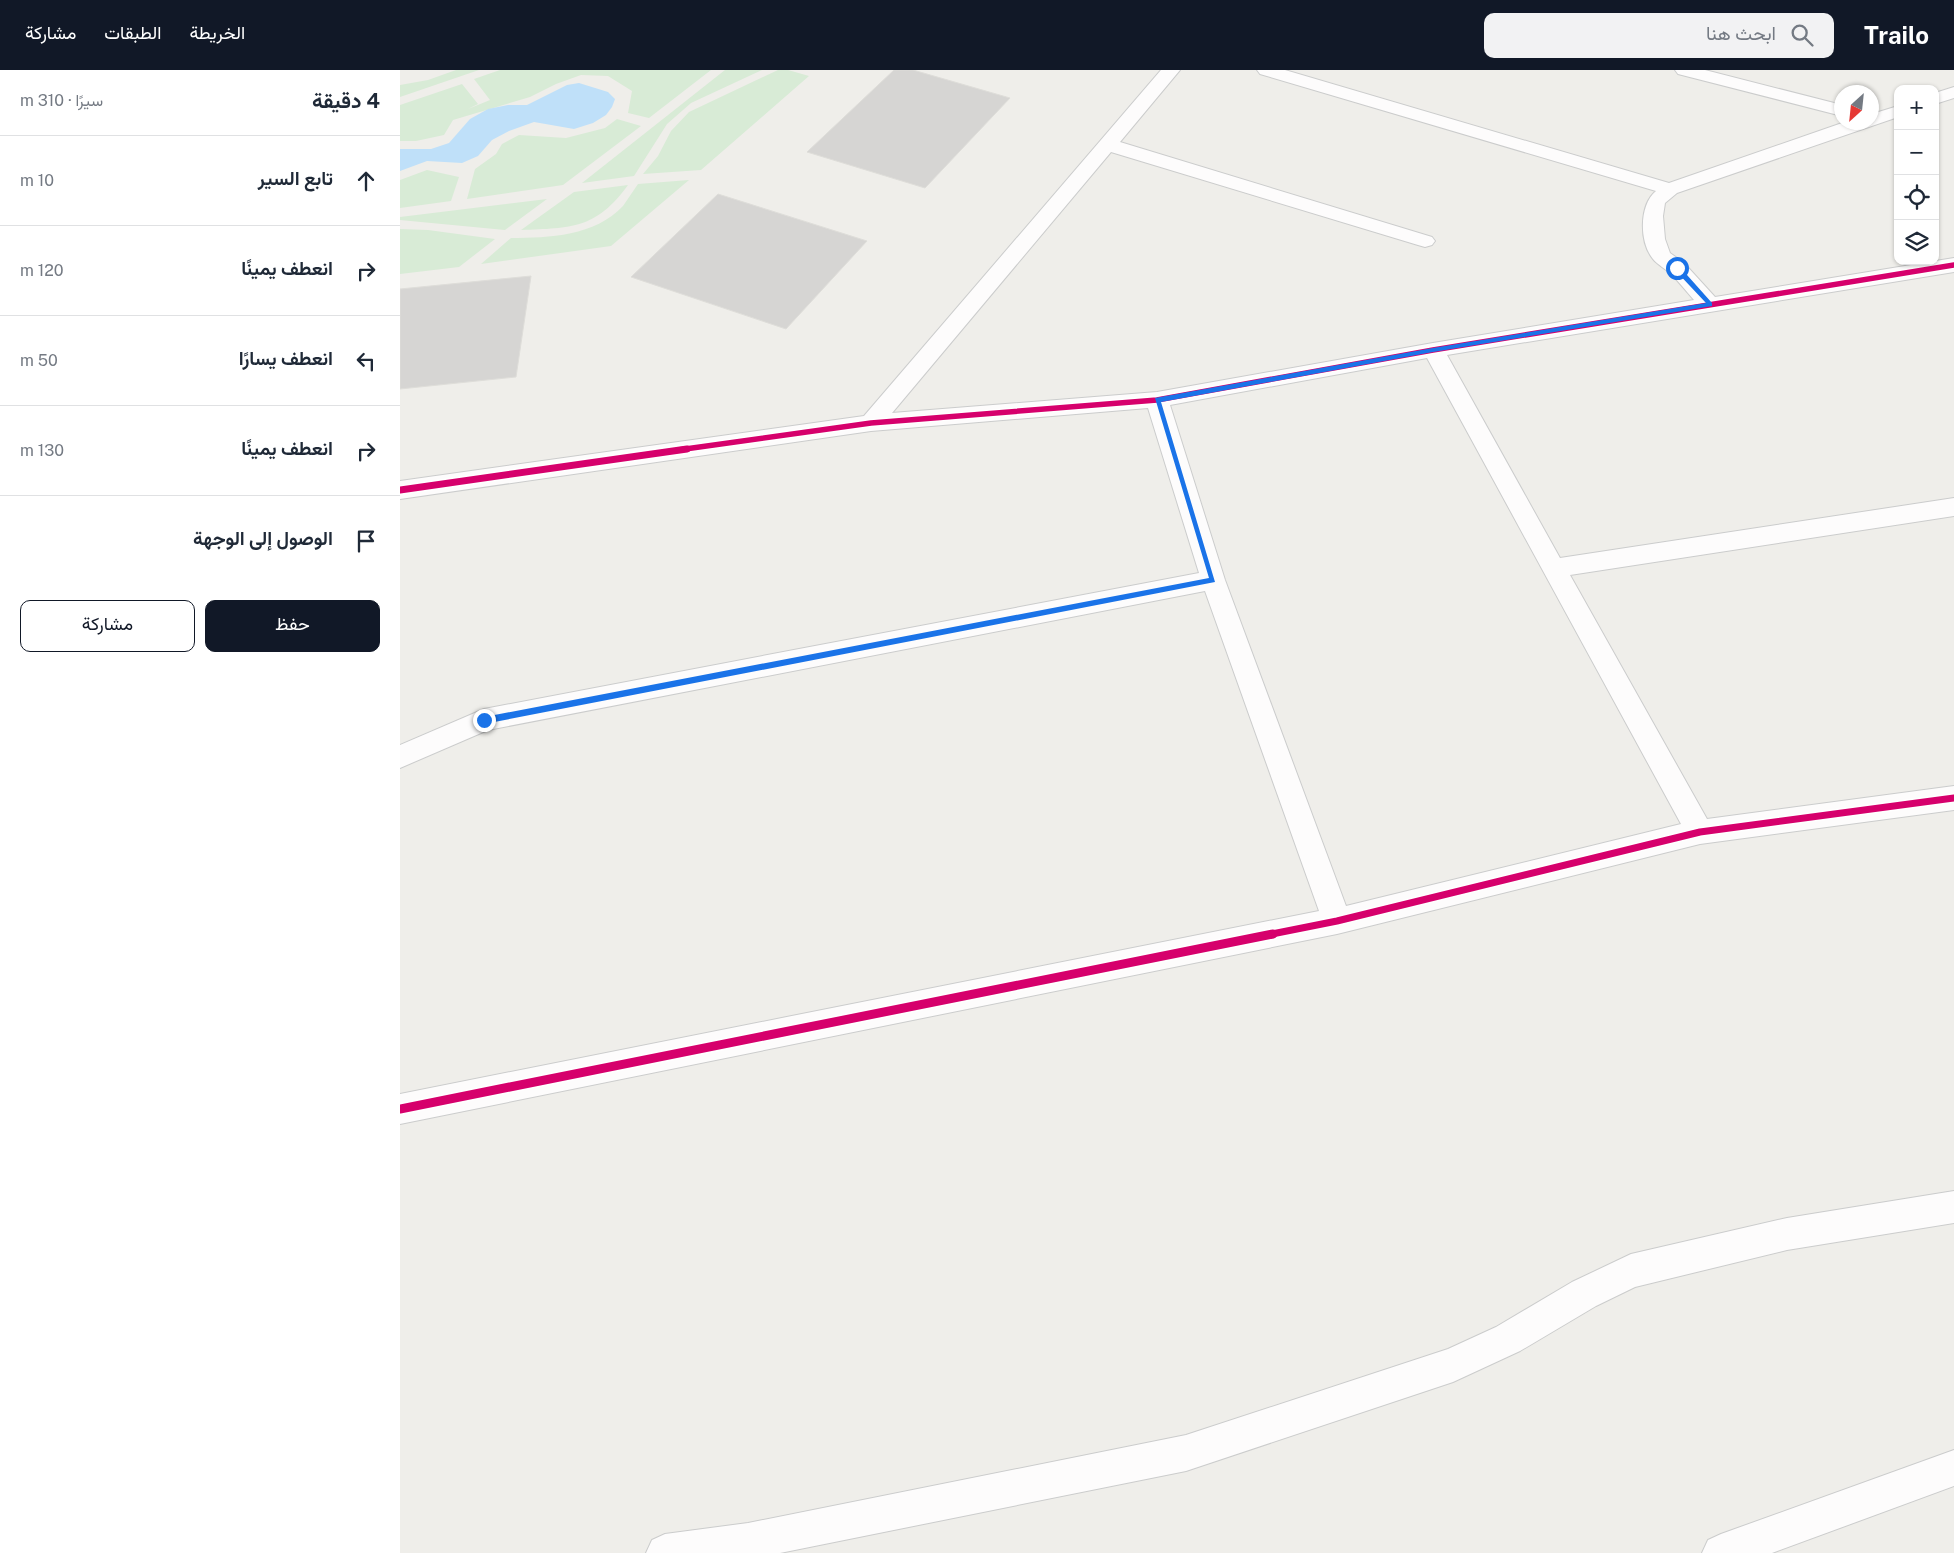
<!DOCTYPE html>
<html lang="ar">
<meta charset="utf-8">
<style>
body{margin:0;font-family:"Public Sans",Vazirmatn,sans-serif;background:#f2f2f3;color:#1f2937;direction:rtl}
.controls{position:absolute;right:15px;top:15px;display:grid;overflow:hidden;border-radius:10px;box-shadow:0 1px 4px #0004}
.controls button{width:45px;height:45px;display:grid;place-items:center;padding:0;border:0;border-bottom:1px solid #e0e1e3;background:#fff;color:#1f2937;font:25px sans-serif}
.compass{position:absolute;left:1434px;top:15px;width:45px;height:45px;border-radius:50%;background:#fff;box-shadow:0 1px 4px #0004;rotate:207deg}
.stop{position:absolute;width:15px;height:15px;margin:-11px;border:4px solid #1a73e8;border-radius:50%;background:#fff}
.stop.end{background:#1a73e8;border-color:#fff;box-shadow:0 1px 5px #0008}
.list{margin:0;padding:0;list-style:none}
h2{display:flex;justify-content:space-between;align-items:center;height:65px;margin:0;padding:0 20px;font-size:21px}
h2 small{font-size:16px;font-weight:400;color:#747a83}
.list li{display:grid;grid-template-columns:32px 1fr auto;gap:15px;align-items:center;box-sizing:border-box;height:90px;padding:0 20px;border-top:1px solid #e0e1e3}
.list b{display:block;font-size:19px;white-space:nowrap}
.list em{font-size:16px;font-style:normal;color:#747a83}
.actions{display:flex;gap:10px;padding:15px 20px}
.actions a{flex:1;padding:11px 0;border:1px solid #111827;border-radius:10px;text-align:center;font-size:18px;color:#111827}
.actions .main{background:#111827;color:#fff}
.icon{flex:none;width:28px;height:28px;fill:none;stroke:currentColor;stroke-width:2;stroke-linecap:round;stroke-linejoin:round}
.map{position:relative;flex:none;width:1554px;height:1483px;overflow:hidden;direction:ltr}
header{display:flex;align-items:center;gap:30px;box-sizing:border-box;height:70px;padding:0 25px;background:#111827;color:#fff}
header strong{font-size:24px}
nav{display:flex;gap:28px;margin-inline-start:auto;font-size:18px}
.search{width:350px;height:45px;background:#f2f2f3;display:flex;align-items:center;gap:12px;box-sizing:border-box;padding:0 18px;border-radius:10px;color:#747a83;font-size:19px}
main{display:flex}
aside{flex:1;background:#fff}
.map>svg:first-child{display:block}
</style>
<header>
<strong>Trailo</strong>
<div class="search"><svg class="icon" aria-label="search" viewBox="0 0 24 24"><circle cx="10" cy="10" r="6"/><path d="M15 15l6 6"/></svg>ابحث هنا</div>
<nav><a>الخريطة</a><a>الطبقات</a><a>مشاركة</a></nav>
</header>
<main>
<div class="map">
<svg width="1554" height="1483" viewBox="0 0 1554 1483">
<rect width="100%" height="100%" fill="#efeeea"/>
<g fill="#d8ebd6">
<polygon points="56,0 79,0 0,27 0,15 28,10"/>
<polygon points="100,0 311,0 249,48 228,43 232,21 208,6 181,5 156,14 130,27 53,50 44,65 16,71 0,71 0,35 62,14 78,34 68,39 90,30 74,9"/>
<polygon points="325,0 362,0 291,33 267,54 234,106 182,113"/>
<polygon points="378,0 388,0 409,6 301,100 243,104 258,86 271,61 289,42"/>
<polygon points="217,49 241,56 163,115 67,129 75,99 96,84 102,74 119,65 166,68 205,58"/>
<polygon points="27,100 59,107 51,131 0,138 0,110"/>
<path d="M 289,110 L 211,176 L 81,194 L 111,168 C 149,168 195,166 223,136 C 228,129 233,121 238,114 Z"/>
<path d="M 228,115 C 196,159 172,158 121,160 L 174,122 Z"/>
<polygon points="147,129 105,160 0,150 0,147"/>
<polygon points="0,159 28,160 95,169 59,197 0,204"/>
</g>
<polygon fill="#bfe0f9" points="179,13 208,22 215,29 212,37 206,45 193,53 174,59 134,52 109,61 92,70 78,86 62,93 27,91 0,101 0,79 31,79 49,73 70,49 88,39 108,35 127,35 167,15"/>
<g fill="#d6d5d3" stroke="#deddd9">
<polygon points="494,0 513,0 610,28 525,118 407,82"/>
<polygon points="318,124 467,171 386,259 231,207"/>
<polygon points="131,206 116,307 0,319 0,219"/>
</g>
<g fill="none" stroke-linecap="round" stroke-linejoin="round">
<g stroke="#cbcccc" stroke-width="2">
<g id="minor">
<path d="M 761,0 L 780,0 L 720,72 L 1032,167 L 1035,171 L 1032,175 L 1025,177 L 1018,175 L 711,82 L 492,343 L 757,322 L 1033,273 L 1294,230 C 1287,222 1279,212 1271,204 C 1266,199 1258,195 1253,189 C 1239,172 1239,135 1256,121 L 860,4 L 857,0 L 885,0 L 1269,113 L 1445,52 L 1472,52 L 1472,44 L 1498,36 L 1498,47 L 1277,123 L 1265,133 L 1263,146 L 1265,169 L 1270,183 L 1284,193 L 1315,227 L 1554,188 L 1554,202 L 1047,285 L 1160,488 L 1554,428 L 1554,446 L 1170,505 L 1307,749 L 1554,716 L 1554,740 L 1300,774 L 937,864 L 0,1054 L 0,1024 L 919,841 L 805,521 L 88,660 L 0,698 L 0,675 L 84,639 L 799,503 L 748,338 L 471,361 L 0,429 L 0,411 L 464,346 ZM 1027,288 L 1281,754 L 946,836 L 825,510 L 770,335 Z"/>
<polygon points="1275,0 1305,0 1442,35 1442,46 1278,4"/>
<polygon points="1554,17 1554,28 1535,34 1535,23"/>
<polygon points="1554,1121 1554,1153 1387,1180 1235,1217 1196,1236 1120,1281 1053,1312 786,1401 380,1483 246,1483 252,1470 265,1464 348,1453 786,1365 1048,1279 1096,1257 1172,1212 1231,1184 1387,1148"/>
<polygon points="1554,1380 1554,1416 1372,1483 1302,1483 1308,1470 1321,1464"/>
</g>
</g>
<use href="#minor" fill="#fdfcfc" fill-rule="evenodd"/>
<g stroke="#fff" stroke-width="8">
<polyline id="cycleway-far2" points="278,380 471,353 757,330 1033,280 1554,195"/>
</g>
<g stroke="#fff" stroke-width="10">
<g id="cycleway-far1">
<polyline points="0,420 287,379"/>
<polyline points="867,865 937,851 1300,762 1554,728"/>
</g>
</g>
<g stroke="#fff" stroke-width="12">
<polyline id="cycleway" points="0,1039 873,864"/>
</g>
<use href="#cycleway-far2" stroke="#d6006c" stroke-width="5.5"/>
<use href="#cycleway-far1" stroke="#d6006c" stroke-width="7"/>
<use href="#cycleway" stroke="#d6006c" stroke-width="9"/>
</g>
<polygon fill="#1a73e8" points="1274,196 1279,196 1312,233 1312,236 1033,282 761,332 815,512 84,654 80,650 84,647 809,508 755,328 1033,278 1306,233 1274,199"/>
</svg>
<div class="controls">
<button>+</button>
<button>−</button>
<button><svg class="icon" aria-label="locate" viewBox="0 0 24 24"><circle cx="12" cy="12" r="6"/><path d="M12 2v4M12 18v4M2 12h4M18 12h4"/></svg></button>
<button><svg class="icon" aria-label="layers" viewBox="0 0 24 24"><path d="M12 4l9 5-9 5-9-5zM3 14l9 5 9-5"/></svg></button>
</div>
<svg class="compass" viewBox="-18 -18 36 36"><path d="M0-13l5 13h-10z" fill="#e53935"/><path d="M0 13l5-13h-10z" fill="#747a83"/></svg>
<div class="stop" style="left:1277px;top:198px"></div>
<div class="stop end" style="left:84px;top:650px"></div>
</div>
<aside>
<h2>4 دقيقة<small>سيرًا · 310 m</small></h2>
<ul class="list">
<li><svg class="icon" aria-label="ahead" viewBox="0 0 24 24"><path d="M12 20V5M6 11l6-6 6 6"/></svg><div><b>تابع السير</b></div><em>10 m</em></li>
<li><svg class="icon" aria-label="right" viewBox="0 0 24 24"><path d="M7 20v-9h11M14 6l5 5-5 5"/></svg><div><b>انعطف يمينًا</b></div><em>120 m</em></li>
<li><svg class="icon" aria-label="left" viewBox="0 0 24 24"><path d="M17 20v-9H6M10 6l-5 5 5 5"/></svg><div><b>انعطف يسارًا</b></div><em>50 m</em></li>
<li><svg class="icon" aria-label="right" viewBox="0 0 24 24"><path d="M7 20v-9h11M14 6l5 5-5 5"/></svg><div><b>انعطف يمينًا</b></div><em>130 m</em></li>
<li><svg class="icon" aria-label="arrive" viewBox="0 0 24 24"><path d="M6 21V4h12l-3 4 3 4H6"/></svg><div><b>الوصول إلى الوجهة</b></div></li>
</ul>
<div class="actions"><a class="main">حفظ</a><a>مشاركة</a></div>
</aside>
</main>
